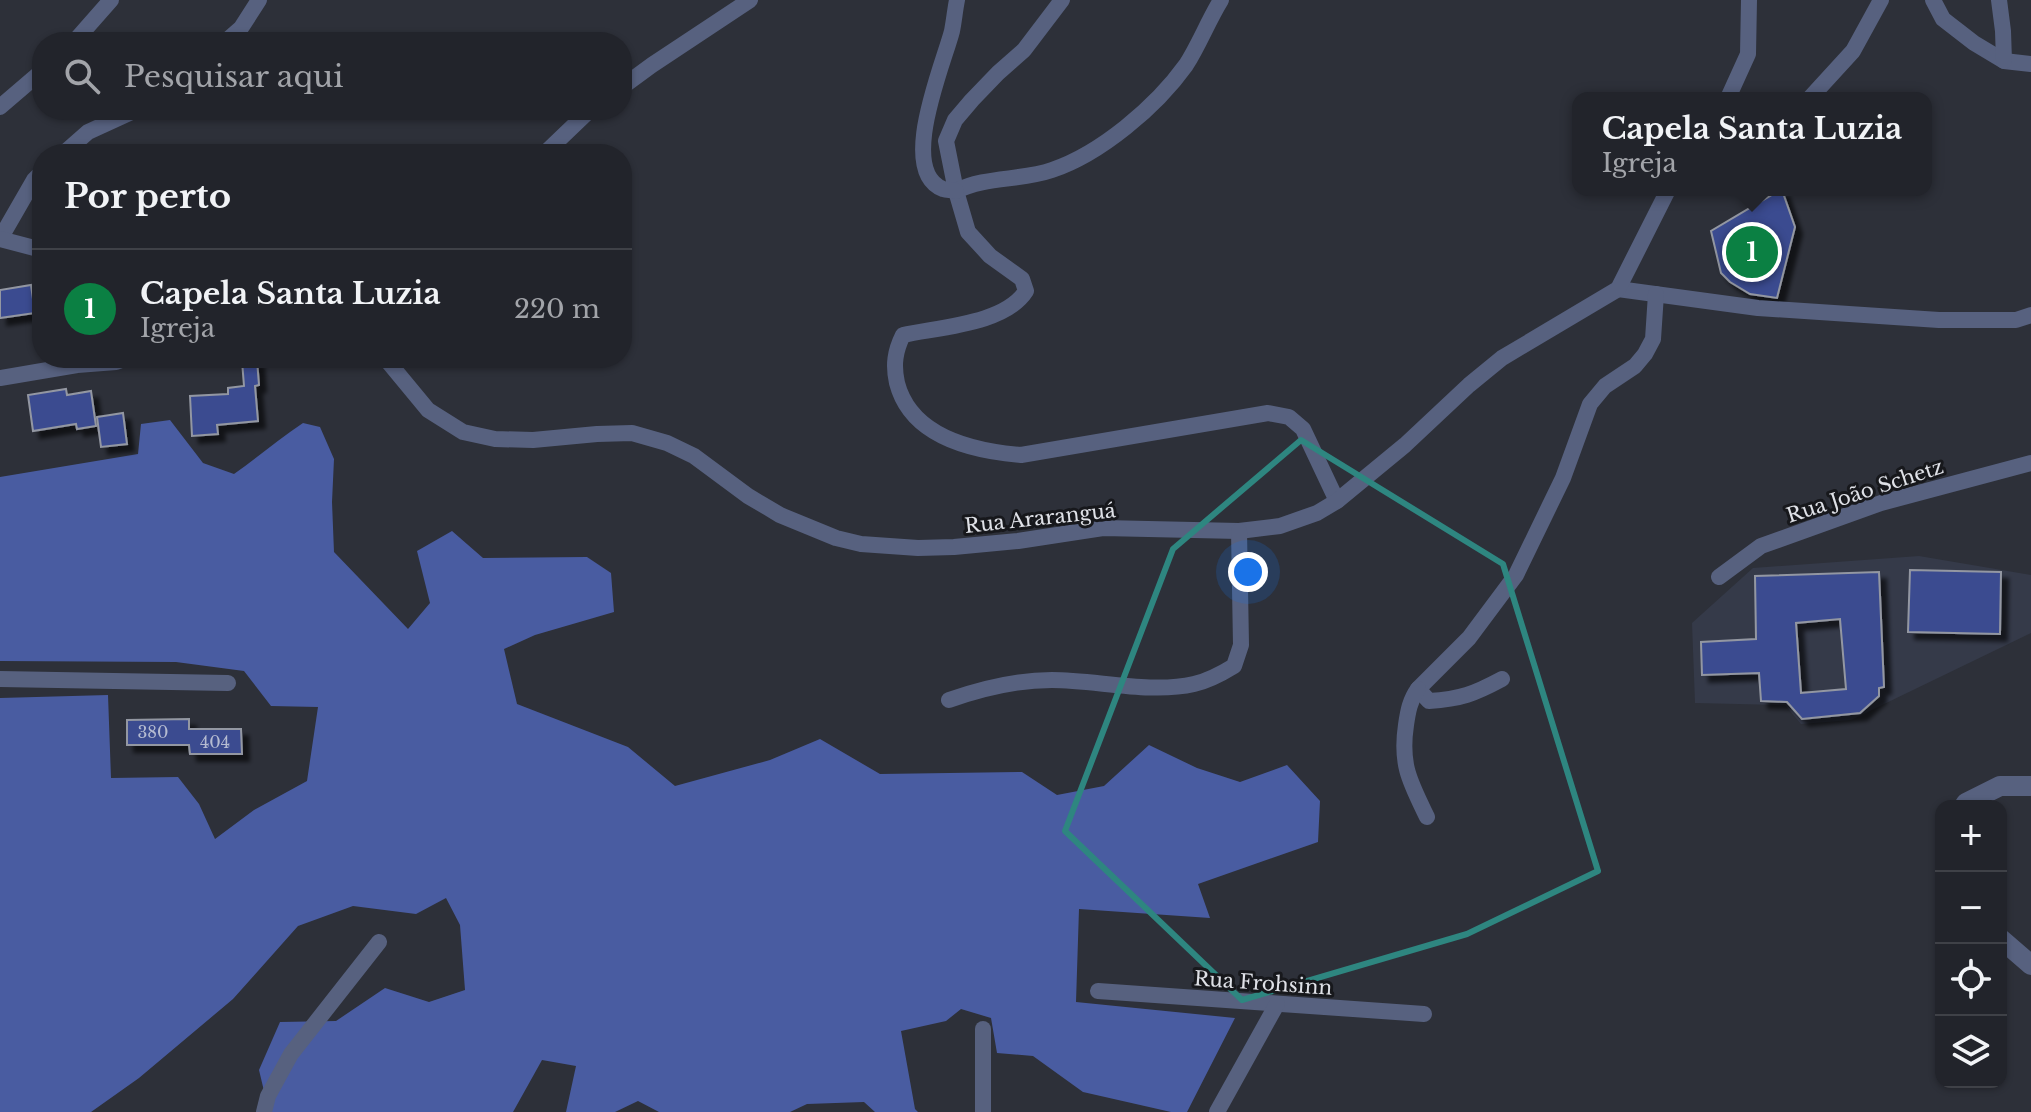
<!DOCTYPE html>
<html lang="pt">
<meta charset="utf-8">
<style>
body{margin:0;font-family:"Libre Baskerville",serif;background:#2a2c33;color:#f1f3f6}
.controls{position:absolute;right:24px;bottom:24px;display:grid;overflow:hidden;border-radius:16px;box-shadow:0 2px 6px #0004}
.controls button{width:72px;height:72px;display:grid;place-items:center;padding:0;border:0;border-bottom:2px solid #3f4147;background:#22242b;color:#f1f3f6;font:40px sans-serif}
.you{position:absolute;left:1248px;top:572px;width:28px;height:28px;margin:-20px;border:6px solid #fff;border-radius:50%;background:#1a73e8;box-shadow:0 0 0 12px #1a73e833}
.badge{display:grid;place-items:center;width:52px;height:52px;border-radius:50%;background:#0b8043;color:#fff;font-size:26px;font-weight:700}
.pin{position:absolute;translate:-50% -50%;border:4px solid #fff;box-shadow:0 2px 8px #0006}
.popup{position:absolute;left:1572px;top:92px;width:360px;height:104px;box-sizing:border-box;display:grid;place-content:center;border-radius:16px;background:#22242b;filter:drop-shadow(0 2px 6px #0005);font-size:26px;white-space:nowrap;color:#a2a4a9}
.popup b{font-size:30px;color:#f1f3f6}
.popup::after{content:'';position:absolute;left:50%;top:100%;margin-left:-16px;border:16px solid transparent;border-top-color:#22242b}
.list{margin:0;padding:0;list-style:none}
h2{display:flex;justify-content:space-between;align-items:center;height:104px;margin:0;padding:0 32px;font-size:34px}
h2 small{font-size:26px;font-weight:400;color:#a2a4a9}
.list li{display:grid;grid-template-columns:52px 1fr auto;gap:24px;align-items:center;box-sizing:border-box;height:120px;padding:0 32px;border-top:2px solid #3f4147}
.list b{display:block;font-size:30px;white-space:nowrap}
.list p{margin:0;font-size:26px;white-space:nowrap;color:#a2a4a9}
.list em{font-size:26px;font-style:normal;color:#a2a4a9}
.icon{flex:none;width:44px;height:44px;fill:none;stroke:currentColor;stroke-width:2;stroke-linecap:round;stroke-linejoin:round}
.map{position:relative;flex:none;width:2031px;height:1112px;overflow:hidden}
.search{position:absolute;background:#22242b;box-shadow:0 2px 6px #0004;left:32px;top:32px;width:600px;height:88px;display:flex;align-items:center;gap:20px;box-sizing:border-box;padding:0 28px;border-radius:32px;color:#a2a4a9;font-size:30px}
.panel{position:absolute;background:#22242b;box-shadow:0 2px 6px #0004;left:32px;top:144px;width:600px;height:224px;border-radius:32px}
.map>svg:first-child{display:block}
</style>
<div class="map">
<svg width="2031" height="1112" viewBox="0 0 2031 1112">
<defs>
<filter id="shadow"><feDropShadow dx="7" dy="7" stdDeviation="2" flood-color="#0009"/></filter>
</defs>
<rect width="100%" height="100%" fill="#2d3039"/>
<polygon fill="#353a49" points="1919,556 2031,575 2031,633 1851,720 1801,724 1785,705 1695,703 1692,623 1753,568"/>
<path fill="#495ca1" d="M 170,420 L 203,463 L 234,474 C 258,457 279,439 303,423 L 320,427 L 334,459 L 332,502 L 334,552 L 408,629 L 430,603 L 417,551 L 452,531 L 483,558 L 587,557 L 611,573 L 614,612 L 535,635 L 504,649 L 517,704 L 628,747 L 675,786 L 770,760 L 820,739 L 880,774 L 1022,772 L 1057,795 L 1104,786 L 1149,745 L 1197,768 L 1240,782 L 1287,765 L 1320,801 L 1318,842 L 1198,884 L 1210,918 L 1079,909 L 1076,1002 L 1235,1018 L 1187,1112 L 1171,1112 L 1083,1092 L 1033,1056 L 997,1053 L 991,1018 L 961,1009 L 946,1021 L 901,1031 L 915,1109 L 918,1112 L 875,1112 L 864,1102 L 807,1104 L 790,1112 L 659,1112 L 638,1101 L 615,1112 L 566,1112 L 576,1066 L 542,1060 L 513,1112 L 269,1112 L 259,1070 L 280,1022 L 336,1021 L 385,988 L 429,1002 L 465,990 L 460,925 L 446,898 L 416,914 L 353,906 L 298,926 L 233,999 L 139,1078 L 91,1112 L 0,1112 L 0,698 L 108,695 L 111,778 L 178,777 L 199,804 L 215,839 L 254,810 L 307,781 L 318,707 L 271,706 L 244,671 L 176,662 L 0,661 L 0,477 L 138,454 L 141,424 Z"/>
<g fill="#3b4c90" stroke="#9397a2" stroke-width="2" fill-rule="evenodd" filter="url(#shadow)">
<polygon points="1780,190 1782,190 1795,227 1777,298 1750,294 1730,282 1721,273 1711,231"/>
<polygon points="31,285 35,313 0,318 0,290"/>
<polygon points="257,360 259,385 255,386 258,421 217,425 218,434 192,436 190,396 228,394 228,388 244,386 242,361"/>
<polygon points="66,389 67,395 91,391 96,426 77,429 76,424 33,431 28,395"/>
<polygon points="123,413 127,444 101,447 97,417"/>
<polygon points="1910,570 2001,572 2000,634 1908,632"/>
<path d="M 1879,572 L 1884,687 L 1879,688 L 1879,696 L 1860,713 L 1802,719 L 1787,702 L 1761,701 L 1759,673 L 1702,675 L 1701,642 L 1756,639 L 1755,576 ZM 1840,619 L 1846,689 L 1801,693 L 1796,623 Z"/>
<polygon points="189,719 189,729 241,729 242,754 190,754 189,745 127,745 127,720"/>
</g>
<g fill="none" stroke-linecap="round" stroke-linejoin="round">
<g stroke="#57617f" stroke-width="16">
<path d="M 1062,0 L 1024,50 L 998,73 L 972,100 L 955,120 L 946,141 L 956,191 L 968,232 L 990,256 L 1022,279 L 1026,291 C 1005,324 940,327 903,335 C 895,351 893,365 897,383 C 911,437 972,451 1021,455 L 1268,413 L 1289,417 L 1303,429 L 1337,501"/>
<polyline points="1933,0 1943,19 1974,43 2004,61 2031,64"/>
<polyline points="1999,0 2003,31 2004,61"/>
<polyline points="74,42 111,0"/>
<polyline points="225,42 241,28 259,0"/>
<polyline points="622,87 652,65 750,0"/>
<polyline points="1728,98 1748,54 1749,0"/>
<polyline points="1810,98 1853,51 1881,0"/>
<polyline points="0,107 42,71"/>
<polyline points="63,154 88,132 136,110"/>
<polyline points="544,154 590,110"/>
<path d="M 956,191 C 986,176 1020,181 1052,170 C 1100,154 1156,107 1186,65 C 1199,45 1208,21 1221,0"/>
<path d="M 956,191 C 951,190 947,190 943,189 C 897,171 944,63 952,31 C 954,21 955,10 957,0"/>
<polyline points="0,239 34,180 42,172"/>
<polyline points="0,239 42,250"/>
<polyline points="1618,289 1758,308 1939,320 2016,320 2031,315"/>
<polyline points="385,358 428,410 463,432 495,439 533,440 597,434 632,433 667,443 694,456 748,496 780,515 836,538 861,544 918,548 954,547 1018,541 1103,528 1239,531 1280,526 1317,513 1337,501 1405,445 1469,385 1502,358 1618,289 1668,190"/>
<polyline points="0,378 77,365 116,362 127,358"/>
<polyline points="1719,577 1761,546 1881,503 2031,463"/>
<polyline points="0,679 228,683"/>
<path d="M 1502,679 C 1474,694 1461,699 1429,701 L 1418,689 L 1469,638 L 1516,575 L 1563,478 L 1590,404 L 1605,386 L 1635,366 L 1645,354 L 1653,339 L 1656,294"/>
<path d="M 1418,689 C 1410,700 1408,711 1406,725 C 1400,765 1410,782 1427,817"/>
<path d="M 949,700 C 983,688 1016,680 1052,680 C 1096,680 1151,694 1194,684 C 1208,681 1221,674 1234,666 L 1241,645 L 1239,531"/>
<polyline points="1098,991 1424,1014"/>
<polyline points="983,1029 983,1112"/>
<polyline points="264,1112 268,1096 291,1054 379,942"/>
<polyline points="1217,1112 1277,1004"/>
</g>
<g stroke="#57617f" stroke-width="20">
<polyline points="1964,806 1966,803 2000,786 2031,786"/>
<polyline points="2001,939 2031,965"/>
</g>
</g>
<path fill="none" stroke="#2e8680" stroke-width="6" stroke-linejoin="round" d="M 1301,440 L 1503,564 L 1598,871 L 1467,934 L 1242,1000 L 1065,831 L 1173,549 Z"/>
<g text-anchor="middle" stroke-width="6" stroke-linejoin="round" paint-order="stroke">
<g font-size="16" fill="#b6bcd1">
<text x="153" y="738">380</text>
<text x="215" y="748">404</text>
</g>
<g font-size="20" fill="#dfe1e7" stroke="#17181c">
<text transform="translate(1865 491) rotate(-18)" y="7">Rua João Schetz</text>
<text transform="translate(1040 518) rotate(-6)" y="7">Rua Araranguá</text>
<text transform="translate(1263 983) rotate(4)" y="7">Rua Frohsinn</text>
</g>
</g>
</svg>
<div class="controls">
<button>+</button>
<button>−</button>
<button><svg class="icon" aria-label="locate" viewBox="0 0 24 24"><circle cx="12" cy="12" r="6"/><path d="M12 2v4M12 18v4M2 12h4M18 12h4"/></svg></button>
<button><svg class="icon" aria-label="layers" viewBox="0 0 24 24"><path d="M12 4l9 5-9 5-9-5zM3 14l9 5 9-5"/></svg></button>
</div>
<div class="you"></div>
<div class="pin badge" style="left:1752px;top:252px">1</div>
<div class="popup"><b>Capela Santa Luzia</b>Igreja</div>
<div class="search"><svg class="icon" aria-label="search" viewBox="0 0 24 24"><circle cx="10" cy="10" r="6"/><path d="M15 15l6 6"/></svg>Pesquisar aqui</div>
<section class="panel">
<h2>Por perto<small></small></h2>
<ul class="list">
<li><span class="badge">1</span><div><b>Capela Santa Luzia</b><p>Igreja</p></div><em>220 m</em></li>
</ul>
</section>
</div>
